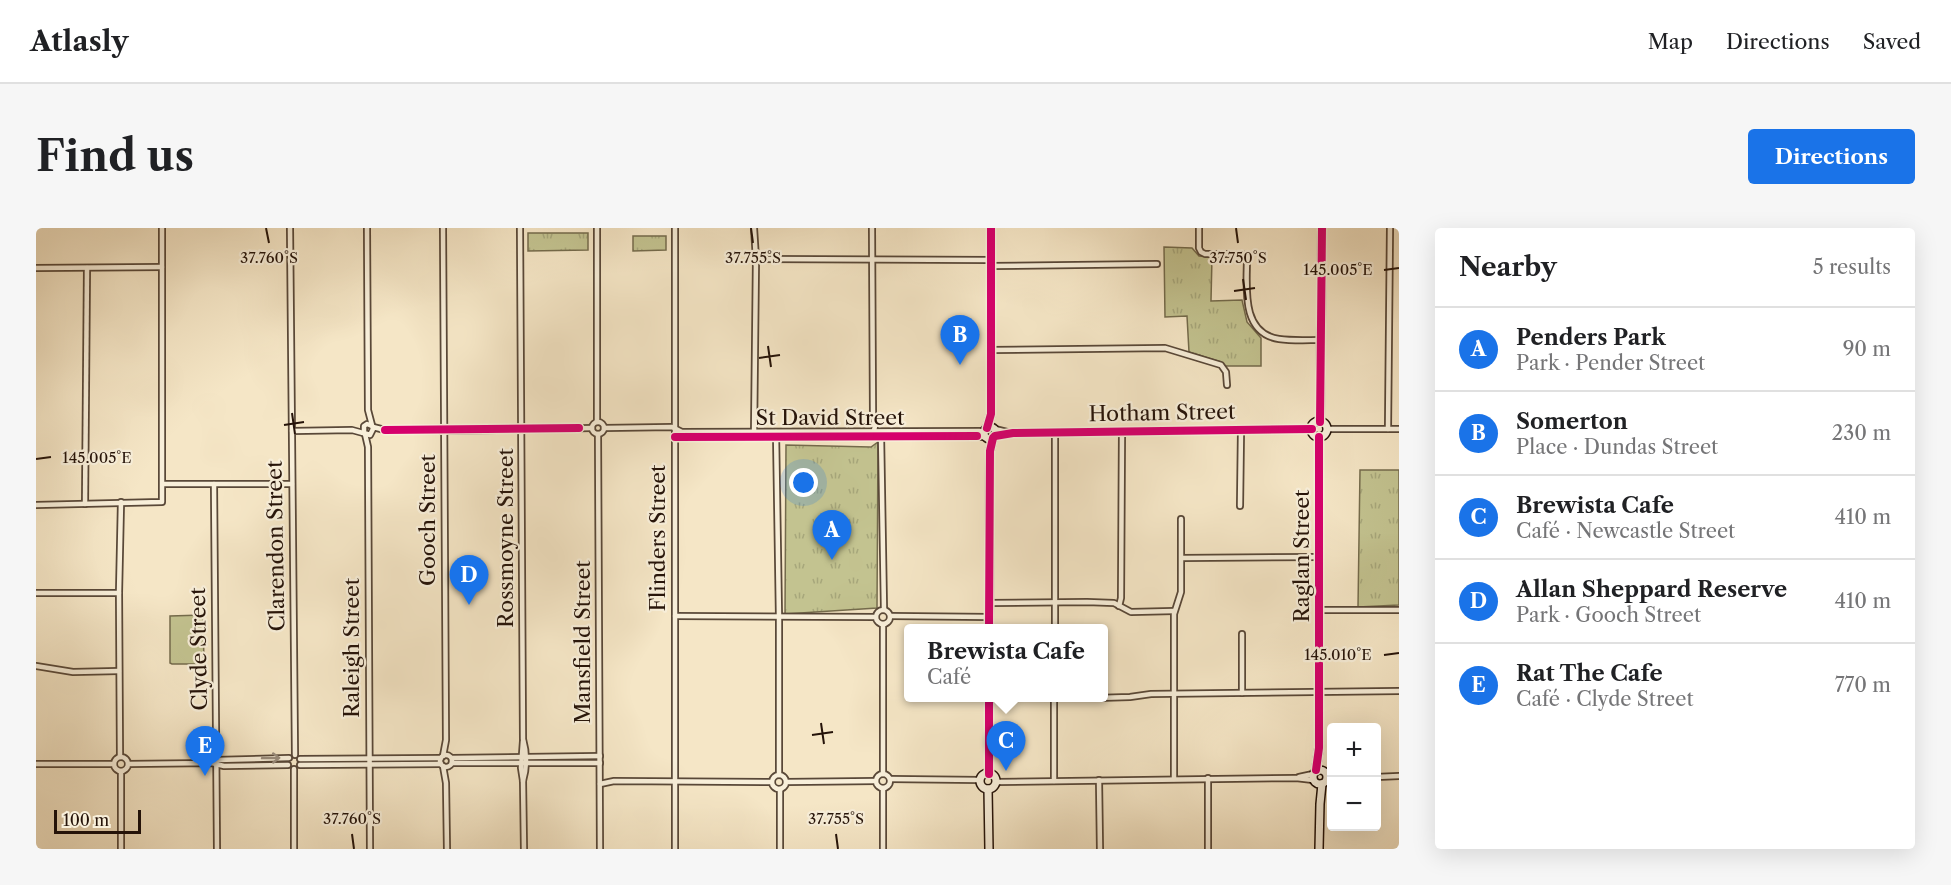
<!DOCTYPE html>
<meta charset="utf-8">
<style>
body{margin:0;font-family:"Libre Caslon Text",serif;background:#f6f6f6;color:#202124}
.controls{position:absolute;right:18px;bottom:18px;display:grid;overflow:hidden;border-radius:6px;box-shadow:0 6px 24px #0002}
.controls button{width:54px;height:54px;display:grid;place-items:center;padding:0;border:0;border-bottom:2px solid #e0e0e0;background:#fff;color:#202124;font:30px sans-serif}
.scale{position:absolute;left:18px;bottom:15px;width:87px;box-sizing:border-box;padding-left:6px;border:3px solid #251309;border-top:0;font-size:16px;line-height:21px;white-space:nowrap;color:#251309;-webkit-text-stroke:4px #f8efda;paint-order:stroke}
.you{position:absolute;left:768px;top:255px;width:21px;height:21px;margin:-15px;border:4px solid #fff;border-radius:50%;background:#1a73e8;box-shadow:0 0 0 9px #1a73e833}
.badge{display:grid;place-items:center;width:39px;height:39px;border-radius:50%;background:#1a73e8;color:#fff;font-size:20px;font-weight:700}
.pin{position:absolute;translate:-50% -50px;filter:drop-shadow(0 2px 3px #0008)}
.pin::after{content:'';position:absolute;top:32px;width:21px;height:18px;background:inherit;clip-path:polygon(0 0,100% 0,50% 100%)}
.popup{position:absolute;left:868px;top:396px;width:204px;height:78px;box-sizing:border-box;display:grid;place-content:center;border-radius:6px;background:#fff;filter:drop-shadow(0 2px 4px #0005);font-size:20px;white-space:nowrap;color:#757577}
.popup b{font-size:22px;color:#202124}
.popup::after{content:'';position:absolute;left:50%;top:100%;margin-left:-12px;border:12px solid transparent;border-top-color:#fff}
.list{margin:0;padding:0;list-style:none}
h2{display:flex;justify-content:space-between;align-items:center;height:78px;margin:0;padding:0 24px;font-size:26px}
h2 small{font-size:20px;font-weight:400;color:#757577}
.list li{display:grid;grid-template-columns:39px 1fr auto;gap:18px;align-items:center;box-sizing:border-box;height:84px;padding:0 24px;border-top:2px solid #e0e0e0}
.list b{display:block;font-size:22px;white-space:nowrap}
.list p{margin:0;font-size:20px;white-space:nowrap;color:#757577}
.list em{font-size:20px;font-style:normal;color:#757577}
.map{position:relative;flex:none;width:1363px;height:621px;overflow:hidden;border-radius:6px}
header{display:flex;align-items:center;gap:36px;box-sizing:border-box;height:84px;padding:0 30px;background:#fff;border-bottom:2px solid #e0e0e0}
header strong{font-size:28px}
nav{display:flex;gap:33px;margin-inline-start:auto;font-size:21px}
.intro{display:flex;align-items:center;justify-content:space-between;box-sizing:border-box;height:144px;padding:0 36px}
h1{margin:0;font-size:42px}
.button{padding:15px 27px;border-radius:6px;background:#1a73e8;color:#fff;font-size:21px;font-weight:700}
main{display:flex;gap:36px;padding:0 36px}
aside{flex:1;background:#fff;border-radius:6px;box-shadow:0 6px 24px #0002}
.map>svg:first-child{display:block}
</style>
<header>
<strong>Atlasly</strong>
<nav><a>Map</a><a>Directions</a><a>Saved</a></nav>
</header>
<div class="intro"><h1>Find us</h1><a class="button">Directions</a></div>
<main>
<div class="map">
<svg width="1363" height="621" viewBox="0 0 1363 621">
<defs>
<pattern id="park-tufts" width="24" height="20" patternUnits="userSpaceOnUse" patternTransform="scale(1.5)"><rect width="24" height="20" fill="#c3c390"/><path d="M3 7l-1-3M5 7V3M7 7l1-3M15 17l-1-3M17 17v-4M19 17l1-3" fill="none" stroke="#a7a77b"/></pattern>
</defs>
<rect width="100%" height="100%" fill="#f5e6c6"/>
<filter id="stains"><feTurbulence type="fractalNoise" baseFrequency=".00333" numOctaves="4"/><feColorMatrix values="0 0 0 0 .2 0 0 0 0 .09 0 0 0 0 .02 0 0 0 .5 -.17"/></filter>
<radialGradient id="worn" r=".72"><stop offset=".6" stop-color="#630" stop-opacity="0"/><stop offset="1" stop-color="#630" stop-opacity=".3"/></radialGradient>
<polygon fill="#c3c390" stroke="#746b4c" stroke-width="1.5" points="167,387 168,436 136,436 134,435 134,388"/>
<g fill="url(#park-tufts)" stroke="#746b4c" stroke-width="1.5">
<polygon points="492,5 552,5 552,22 492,23"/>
<polygon points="597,8 630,8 630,22 597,23"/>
<polygon points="1128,19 1156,20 1163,28 1176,29 1175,73 1206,72 1211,94 1225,110 1225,138 1188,138 1185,134 1153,124 1151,88 1129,89"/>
<polygon points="842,214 841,380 749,386 750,217 835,219"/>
<polygon points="1324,242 1363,242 1363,377 1322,379"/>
</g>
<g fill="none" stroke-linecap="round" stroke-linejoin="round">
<g stroke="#594838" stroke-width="8">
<g id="street">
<polyline points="254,0 259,527"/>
<polyline points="331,0 332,182 337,201 334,207 328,205 328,198 331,196 336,198"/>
<path d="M 484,0 L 487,511 C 491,525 491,539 487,553"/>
<polyline points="561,0 561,194"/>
<polyline points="718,0 720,31 718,207"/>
<polyline points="836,0 837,187 839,198 837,207"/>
<path d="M 1163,0 L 1163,20 L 1165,24 L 1169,26 L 1206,26 L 1211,29 C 1211,58 1204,105 1243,111 C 1257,113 1271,112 1285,112"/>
<polyline points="720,31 955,32"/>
<polyline points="955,38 1121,36"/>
<polyline points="0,40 126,39"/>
<polyline points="955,122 1129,120 1185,137 1190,144 1191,157"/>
<circle cx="562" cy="200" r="6"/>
<polyline points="337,199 349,202 408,203 556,200"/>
<polyline points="568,200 636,199 646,204 948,203"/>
<polyline points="959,201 971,204"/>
<polyline points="1291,201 1363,201"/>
<polyline points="1352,201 1354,0"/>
<polyline points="256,203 316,202 327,205"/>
<polyline points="740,204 743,389 743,547"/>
<polyline points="329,206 332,219 334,621"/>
<polyline points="562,206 564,621"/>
<polyline points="845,207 848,381"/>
<polyline points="959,208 977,205 1276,201"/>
<polyline points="639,209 949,209"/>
<polyline points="127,256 256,256"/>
<polyline points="178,256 181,621"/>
<polyline points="49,276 51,40"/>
<polyline points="0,277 126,274 126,0"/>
<polyline points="1204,278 1205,203"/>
<polyline points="1146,330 1284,329"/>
<polyline points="0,365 83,365"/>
<polyline points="953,375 1051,374 1078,375 1095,384 1138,383"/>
<polyline points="1083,378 1085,370 1086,204"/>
<circle cx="847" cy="389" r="7"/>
<polyline points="1284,382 1363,382"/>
<polyline points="639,388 840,389"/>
<polyline points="855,388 953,389"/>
<polyline points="1019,400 1019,204"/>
<polyline points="1206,406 1206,465"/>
<polyline points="0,438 37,444 83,443"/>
<polyline points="1061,470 1094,469 1115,466 1363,463"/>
<polyline points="487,513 485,540 487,553 488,621"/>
<circle cx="410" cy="533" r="6"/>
<polyline points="407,528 410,512 407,0"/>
<circle cx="85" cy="536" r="7"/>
<polyline points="84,529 83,365 85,274"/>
<polyline points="416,530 564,528"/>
<polyline points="264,531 405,530"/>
<polyline points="180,532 253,530"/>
<polyline points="416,535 564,535"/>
<polyline points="0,536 78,536"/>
<polyline points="92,536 176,535 188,538 252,537"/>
<polyline points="264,537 405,536"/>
<polyline points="407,538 410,555 411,621"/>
<polyline points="258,541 258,621"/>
<polyline points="85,543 85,621"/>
<polyline points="847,546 847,396"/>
<polyline points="1290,546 1296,546"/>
<circle cx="847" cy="553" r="7"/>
<circle cx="743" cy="554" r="7"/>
<polyline points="1263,549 1277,546"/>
<polyline points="1340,549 1363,548"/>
<polyline points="1172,550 1172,621"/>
<polyline points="854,551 944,552"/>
<polyline points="1138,551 1138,386 1145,364 1145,291"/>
<polyline points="1063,552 1064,621"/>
<polyline points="1018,553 1018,470"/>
<polyline points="1290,553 1296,552"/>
<polyline points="750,554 840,553"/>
<polyline points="960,554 1260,550 1277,552"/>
<polyline points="564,556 578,553 736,554"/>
<polyline points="847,560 847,621"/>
<polyline points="744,561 744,621"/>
<polyline points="639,621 639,0"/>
</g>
</g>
<g stroke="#251309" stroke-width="10">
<g id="secondary">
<circle cx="1283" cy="201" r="8"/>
<polyline points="1284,194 1286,0"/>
<circle cx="954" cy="205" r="6"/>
<polyline points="951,200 955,186 955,0"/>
<polyline points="953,400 954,223 957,210"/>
<circle cx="1284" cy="549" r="7"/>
<polyline points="1280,542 1283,520 1283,209"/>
<circle cx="952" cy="553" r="8"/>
<polyline points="953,546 953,470"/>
<polyline points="952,561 953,621"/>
<polyline points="1283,621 1284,576 1286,556"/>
</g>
</g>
<use href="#street" stroke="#f8efda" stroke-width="4.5"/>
<use href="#secondary" stroke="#f8efda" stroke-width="7"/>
<g stroke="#f8efda" stroke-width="11">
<g id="cycleway">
<polyline points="1284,194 1286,0"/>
<polyline points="951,200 955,186 955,0"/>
<polyline points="349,202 543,200"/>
<polyline points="959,208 977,205 1276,201"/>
<polyline points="639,209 941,208"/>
<polyline points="953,400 954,223 957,210"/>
<polyline points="1280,542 1283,520 1283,209"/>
<polyline points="953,546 953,470"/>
</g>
</g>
<use href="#cycleway" stroke="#d6006c" stroke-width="8"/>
</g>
<defs><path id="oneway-shaft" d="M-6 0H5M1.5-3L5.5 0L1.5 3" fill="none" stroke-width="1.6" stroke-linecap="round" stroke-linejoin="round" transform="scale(1.5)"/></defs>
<use stroke="#998c7c" href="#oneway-shaft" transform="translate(235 530) rotate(-1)"/>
<path fill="none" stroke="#251309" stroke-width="2" d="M 230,0 L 233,15M 715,0 L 717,15M 1200,0 L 1202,15M 1348,42 L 1363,40M 1207,51 L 1210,72M 1198,63 L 1219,60M 732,118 L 735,139M 723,130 L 744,127M 256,185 L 259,206M 248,197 L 268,194M 0,231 L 15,229M 1348,427 L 1363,425M 785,495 L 788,516M 776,507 L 797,504M 316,606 L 318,621M 800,606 L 802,621"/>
<g text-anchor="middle" stroke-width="4.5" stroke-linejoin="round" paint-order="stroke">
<g font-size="21" fill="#251309" stroke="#f8efda">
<text transform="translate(1126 185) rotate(-1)" y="7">Hotham Street</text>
<text x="794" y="197">St David Street</text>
<text transform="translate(392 292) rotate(-90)" y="7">Gooch Street</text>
<text transform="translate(470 310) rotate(-90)" y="7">Rossmoyne Street</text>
<text transform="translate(622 310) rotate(-90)" y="7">Flinders Street</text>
<text transform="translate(240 318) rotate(-91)" y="7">Clarendon Street</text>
<text transform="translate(1266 328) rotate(-90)" y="7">Raglan Street</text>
<text transform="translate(547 414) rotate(-90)" y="7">Mansfield Street</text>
<text transform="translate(316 420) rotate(-90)" y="7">Raleigh Street</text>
<text transform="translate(163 421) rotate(-91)" y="7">Clyde Street</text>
</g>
</g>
<g font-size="15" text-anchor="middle" fill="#251309" stroke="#f8efda" stroke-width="4.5" stroke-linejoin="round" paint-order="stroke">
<text x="233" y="35">37.760°S</text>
<text x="717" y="35">37.755°S</text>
<text x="1202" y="35">37.750°S</text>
<text x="1302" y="47">145.005°E</text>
<text x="61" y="235">145.005°E</text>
<text x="1302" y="432">145.010°E</text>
<text x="316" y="596">37.760°S</text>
<text x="800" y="596">37.755°S</text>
</g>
<rect width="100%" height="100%" filter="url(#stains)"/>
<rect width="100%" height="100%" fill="url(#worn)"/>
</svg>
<div class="controls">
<button>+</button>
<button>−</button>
</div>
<div class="scale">100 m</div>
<div class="you"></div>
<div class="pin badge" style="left:796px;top:332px">A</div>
<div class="pin badge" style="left:924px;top:137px">B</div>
<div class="pin badge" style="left:970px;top:543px">C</div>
<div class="popup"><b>Brewista Cafe</b>Café</div>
<div class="pin badge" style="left:433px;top:377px">D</div>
<div class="pin badge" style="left:169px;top:548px">E</div>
</div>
<aside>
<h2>Nearby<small>5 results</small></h2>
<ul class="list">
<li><span class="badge">A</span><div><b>Penders Park</b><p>Park · Pender Street</p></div><em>90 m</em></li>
<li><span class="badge">B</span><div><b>Somerton</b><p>Place · Dundas Street</p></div><em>230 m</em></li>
<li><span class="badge">C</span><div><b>Brewista Cafe</b><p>Café · Newcastle Street</p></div><em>410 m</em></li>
<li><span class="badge">D</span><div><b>Allan Sheppard Reserve</b><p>Park · Gooch Street</p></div><em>410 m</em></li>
<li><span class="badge">E</span><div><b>Rat The Cafe</b><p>Café · Clyde Street</p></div><em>770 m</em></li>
</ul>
</aside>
</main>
